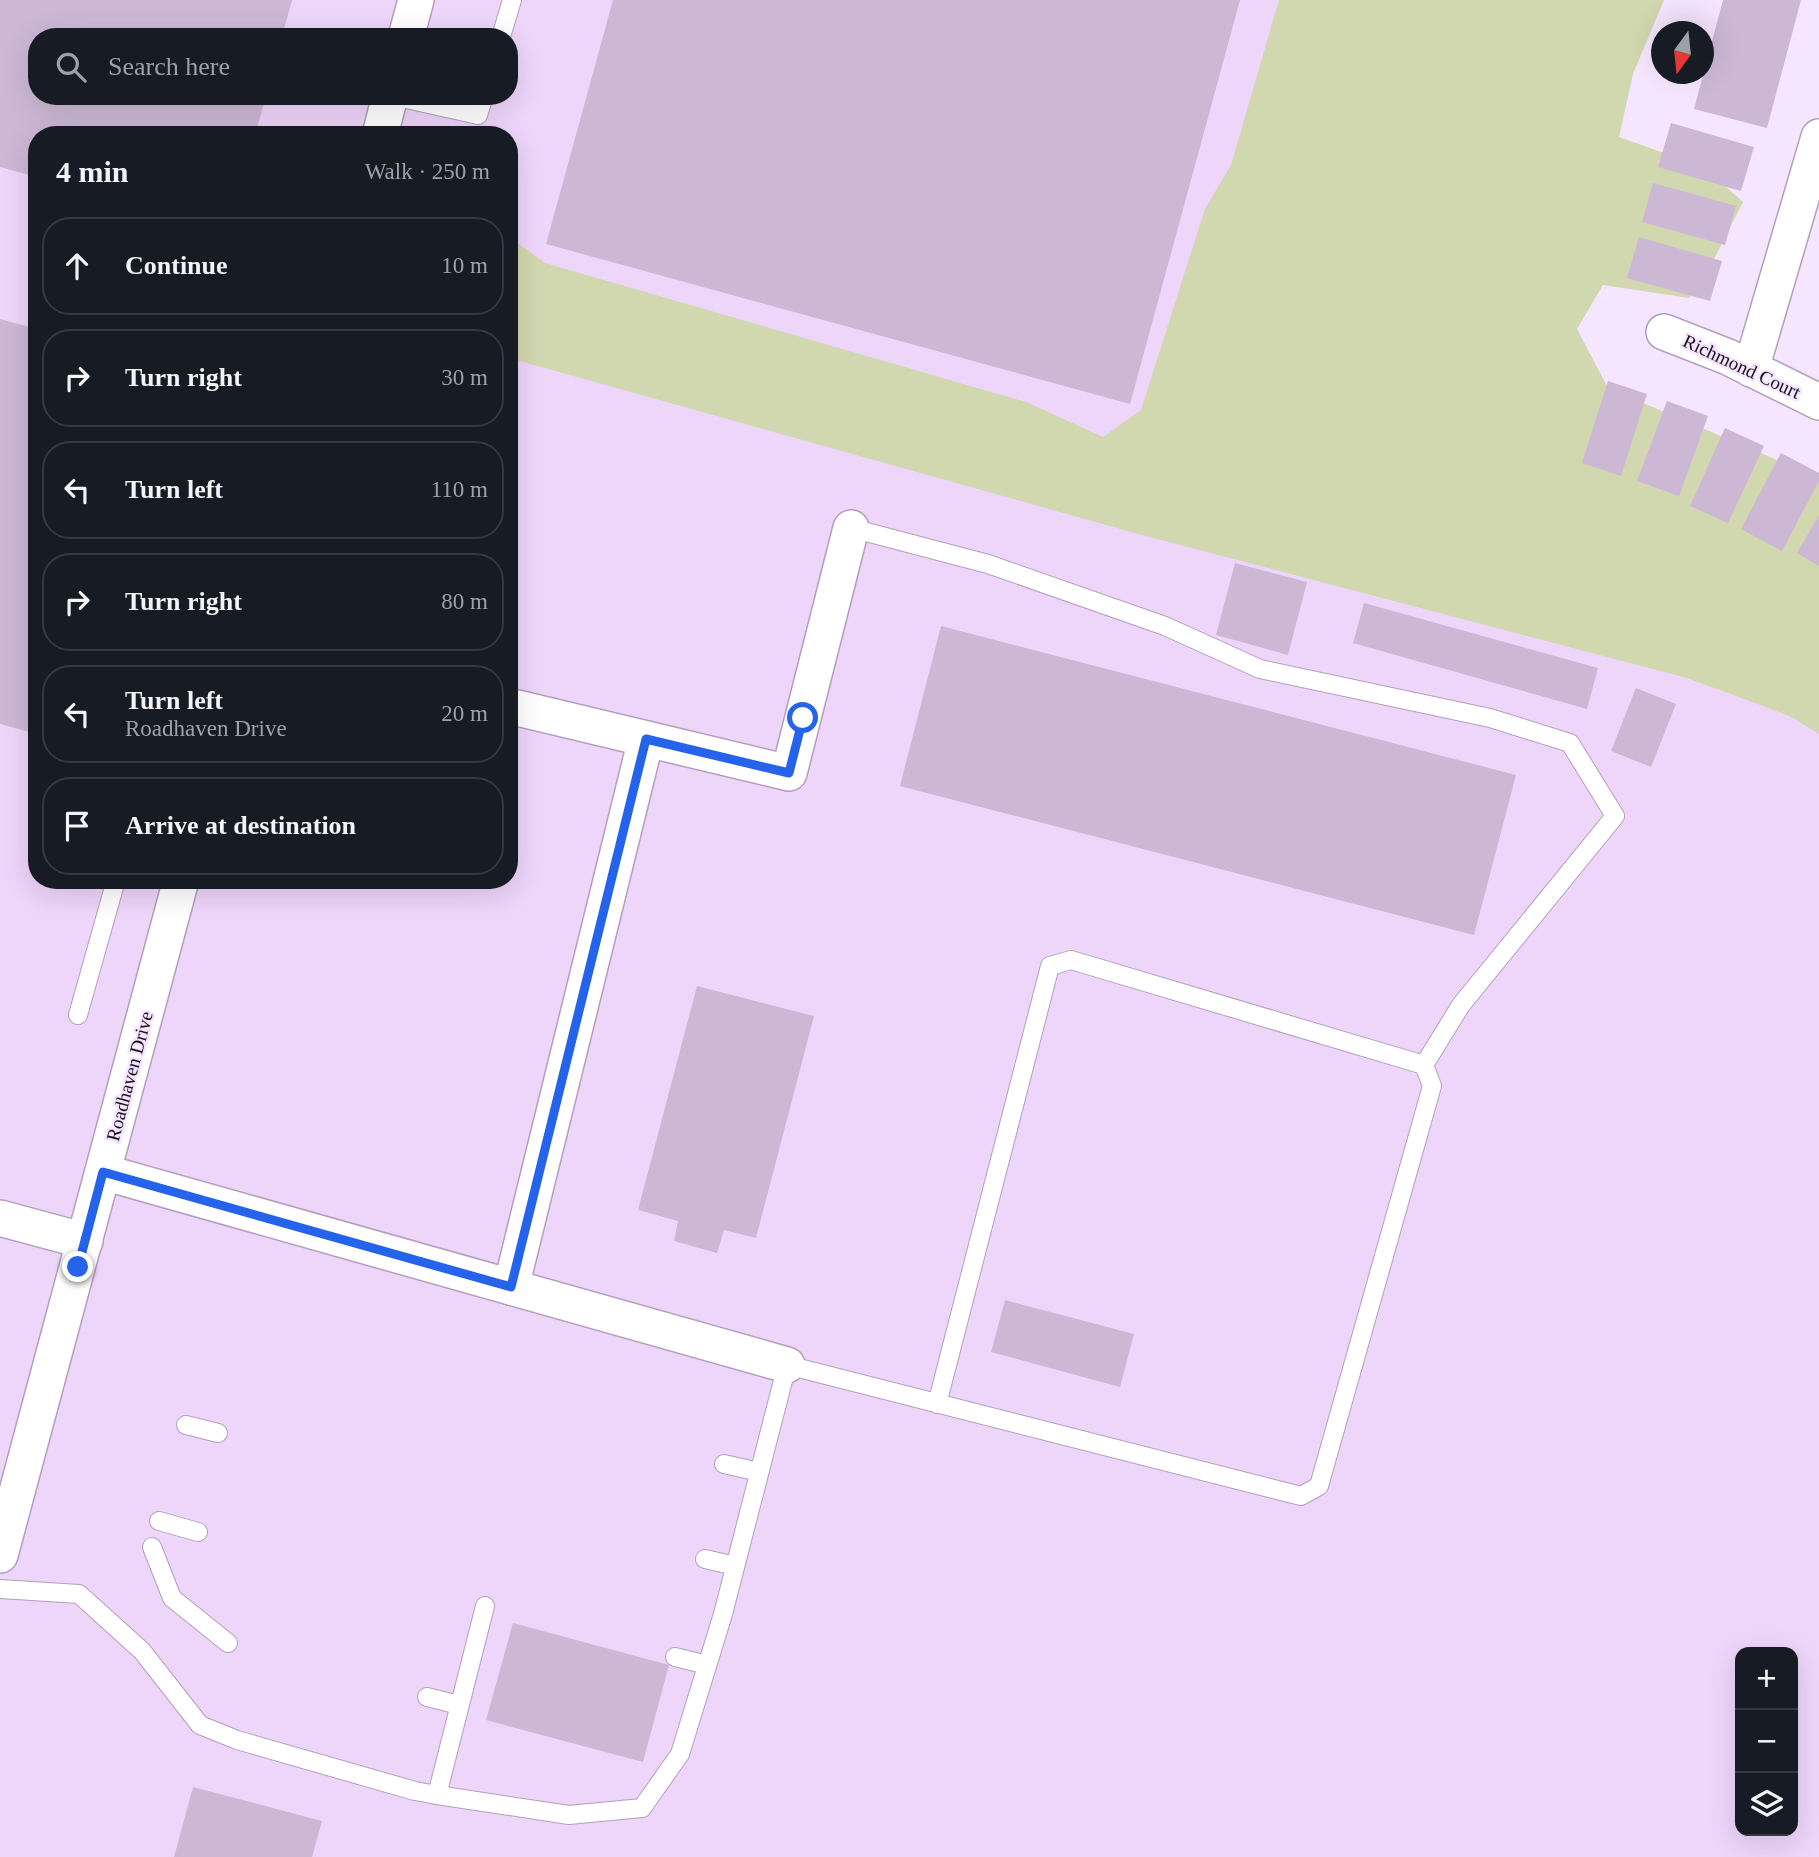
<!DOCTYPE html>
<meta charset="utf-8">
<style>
body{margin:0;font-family:Georgia,serif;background:#20242c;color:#f1f3f6}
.controls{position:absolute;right:21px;bottom:21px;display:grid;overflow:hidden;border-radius:14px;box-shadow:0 7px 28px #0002}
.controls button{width:63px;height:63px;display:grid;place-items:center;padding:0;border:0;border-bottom:2px solid #363941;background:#171b24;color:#f1f3f6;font:35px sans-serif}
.compass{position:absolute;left:1651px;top:21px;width:63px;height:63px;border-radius:50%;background:#171b24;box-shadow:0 7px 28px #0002;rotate:195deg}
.stop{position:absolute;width:21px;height:21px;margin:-16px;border:5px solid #2563eb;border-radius:50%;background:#fff}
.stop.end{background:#2563eb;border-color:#fff;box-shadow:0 2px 7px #0008}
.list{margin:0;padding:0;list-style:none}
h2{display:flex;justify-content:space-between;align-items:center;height:91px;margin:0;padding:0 28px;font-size:30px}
h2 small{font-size:23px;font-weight:400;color:#9ea1a6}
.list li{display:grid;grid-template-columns:46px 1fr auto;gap:21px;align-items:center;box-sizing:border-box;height:98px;margin:0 14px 14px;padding:0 14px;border:2px solid #363941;border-radius:28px}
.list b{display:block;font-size:26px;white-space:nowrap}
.list p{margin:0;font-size:23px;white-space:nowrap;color:#9ea1a6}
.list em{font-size:23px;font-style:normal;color:#9ea1a6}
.icon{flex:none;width:38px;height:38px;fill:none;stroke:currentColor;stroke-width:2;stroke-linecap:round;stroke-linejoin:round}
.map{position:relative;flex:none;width:1819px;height:1857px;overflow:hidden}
.search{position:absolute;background:#171b24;box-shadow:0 7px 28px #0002;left:28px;top:28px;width:490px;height:77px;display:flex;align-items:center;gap:18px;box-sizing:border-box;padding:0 24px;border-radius:28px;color:#9ea1a6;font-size:26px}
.panel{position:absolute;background:#171b24;box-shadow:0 7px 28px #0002;left:28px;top:126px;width:490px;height:763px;border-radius:28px}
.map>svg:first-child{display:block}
</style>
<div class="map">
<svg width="1819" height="1857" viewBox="0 0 1819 1857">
<rect width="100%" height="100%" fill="#f6e5fe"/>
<path fill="#eed5fa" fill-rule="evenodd" d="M 0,0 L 1304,0 L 1169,463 L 1819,632 L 1819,1857 L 0,1857 ZM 37,37 L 509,37 L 509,96 L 37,96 ZM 37,135 L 509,135 L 509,880 L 37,880 ZM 1740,1652 L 1793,1652 L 1793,1831 L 1740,1831 Z"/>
<polygon fill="#d1d7af" points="1279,0 1664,0 1633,74 1619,137 1704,167 1743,202 1712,263 1689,298 1603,285 1577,329 1608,388 1819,478 1819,734 1790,716 1687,678 1142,535 509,358 509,237 545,263 1026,402 1103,437 1141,410 1205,209 1231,165"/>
<g fill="#ccb8d5">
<polygon points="0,0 292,0 282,37 37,37 37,96 266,96 255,135 37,135 37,177 0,167"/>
<polygon points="613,0 1240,0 1130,404 546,244"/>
<polygon points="1723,0 1801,0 1767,128 1694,109"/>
<polygon points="1671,123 1754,147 1741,191 1658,167"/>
<polygon points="1653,183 1736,206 1725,245 1642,222"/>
<polygon points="1639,237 1722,261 1710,301 1627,278"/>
<polygon points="0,319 37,329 37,734 0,724"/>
<polygon points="1608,381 1647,394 1621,476 1582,463"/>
<polygon points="1667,401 1708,416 1679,496 1637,481"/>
<polygon points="1725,428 1764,446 1728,523 1690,506"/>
<polygon points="1781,453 1819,473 1819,481 1782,551 1741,529"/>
<polygon points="1819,515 1819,566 1797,553"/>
<polygon points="1235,563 1307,582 1288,655 1216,635"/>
<polygon points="1364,603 1598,668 1587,709 1353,643"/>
<polygon points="941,626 1516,775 1474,935 900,786"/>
<polygon points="1636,688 1676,704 1651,767 1611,751"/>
<polygon points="697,986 814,1016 756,1238 724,1230 717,1253 674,1241 678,1221 638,1210"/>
<polygon points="1005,1300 1134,1334 1120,1387 991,1352"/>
<polygon points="513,1623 669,1665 643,1762 486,1720"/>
<polygon points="193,1787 322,1821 312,1857 174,1857"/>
</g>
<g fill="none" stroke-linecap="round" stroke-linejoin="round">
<g stroke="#b39fbc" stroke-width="20">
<g id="lane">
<polyline points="501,37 512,0"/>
<polyline points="393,96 478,115 484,96"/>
<polyline points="851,528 988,564 1165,626 1260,669 1490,718 1570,743 1615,816 1461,1005 1424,1065"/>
<polyline points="78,1015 116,880"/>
<polyline points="186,1425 218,1433"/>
<polyline points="724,1464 759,1472"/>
<polyline points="159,1521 198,1532"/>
<polyline points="152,1547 172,1598 228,1643"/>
<polyline points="705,1559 735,1566"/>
<polyline points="0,1589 79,1594 142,1651 200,1725 237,1740 415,1791 437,1795 485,1606"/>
<polyline points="675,1657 707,1665"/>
<polyline points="427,1697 459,1705"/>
<polyline points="437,1795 569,1815 642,1808 680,1754 723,1614 787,1365 1301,1496 1319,1486 1432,1086 1424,1065 1071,960 1050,966 937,1404"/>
</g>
</g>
<g stroke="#b39fbc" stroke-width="38">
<g id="street">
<polyline points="406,37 416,0"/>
<polyline points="380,135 390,96"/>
<polyline points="1664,332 1728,357 1819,402"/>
<polyline points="1751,369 1819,137"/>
<polyline points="509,706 789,773 851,528"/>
<polyline points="103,1172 787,1365"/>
<polyline points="0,1218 85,1241"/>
<polyline points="511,1287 646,739"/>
<polyline points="0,1555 181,880"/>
</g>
</g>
<use href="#lane" stroke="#fff" stroke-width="18"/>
<use href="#street" stroke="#fff" stroke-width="35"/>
</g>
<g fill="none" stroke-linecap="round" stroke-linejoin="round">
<polyline stroke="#2563eb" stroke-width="9" points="78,1267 103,1172 511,1287 646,739 789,773 803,718"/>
</g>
<g text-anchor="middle" stroke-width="5" stroke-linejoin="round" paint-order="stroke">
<g font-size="19" fill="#17101a" stroke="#f6e5fe">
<text transform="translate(1742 366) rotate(25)" y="7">Richmond Court</text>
<text transform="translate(129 1076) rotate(-75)" y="7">Roadhaven Drive</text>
</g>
</g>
</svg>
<div class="controls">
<button>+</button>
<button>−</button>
<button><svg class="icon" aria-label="layers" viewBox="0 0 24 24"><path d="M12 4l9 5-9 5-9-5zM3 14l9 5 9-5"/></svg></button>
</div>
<svg class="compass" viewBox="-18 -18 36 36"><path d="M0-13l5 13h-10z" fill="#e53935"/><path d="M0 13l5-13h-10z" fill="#9ea1a6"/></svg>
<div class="stop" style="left:803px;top:718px"></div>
<div class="stop end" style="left:78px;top:1267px"></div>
<div class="search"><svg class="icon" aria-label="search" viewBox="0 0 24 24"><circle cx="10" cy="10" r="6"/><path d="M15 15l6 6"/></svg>Search here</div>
<section class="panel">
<h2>4 min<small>Walk · 250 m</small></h2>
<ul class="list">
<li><svg class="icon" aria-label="ahead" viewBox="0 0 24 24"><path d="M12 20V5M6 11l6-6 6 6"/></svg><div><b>Continue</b></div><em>10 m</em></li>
<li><svg class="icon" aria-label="right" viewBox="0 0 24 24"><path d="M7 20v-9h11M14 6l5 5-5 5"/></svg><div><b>Turn right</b></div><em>30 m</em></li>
<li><svg class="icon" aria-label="left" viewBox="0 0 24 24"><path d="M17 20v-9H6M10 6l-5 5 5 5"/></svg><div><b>Turn left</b></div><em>110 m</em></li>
<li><svg class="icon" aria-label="right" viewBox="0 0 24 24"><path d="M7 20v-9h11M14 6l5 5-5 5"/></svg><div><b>Turn right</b></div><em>80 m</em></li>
<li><svg class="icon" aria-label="left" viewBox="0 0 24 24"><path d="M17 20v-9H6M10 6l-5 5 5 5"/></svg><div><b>Turn left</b><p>Roadhaven Drive</p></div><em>20 m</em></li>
<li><svg class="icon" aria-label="arrive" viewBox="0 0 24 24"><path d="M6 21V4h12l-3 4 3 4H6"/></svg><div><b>Arrive at destination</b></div></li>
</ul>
</section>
</div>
